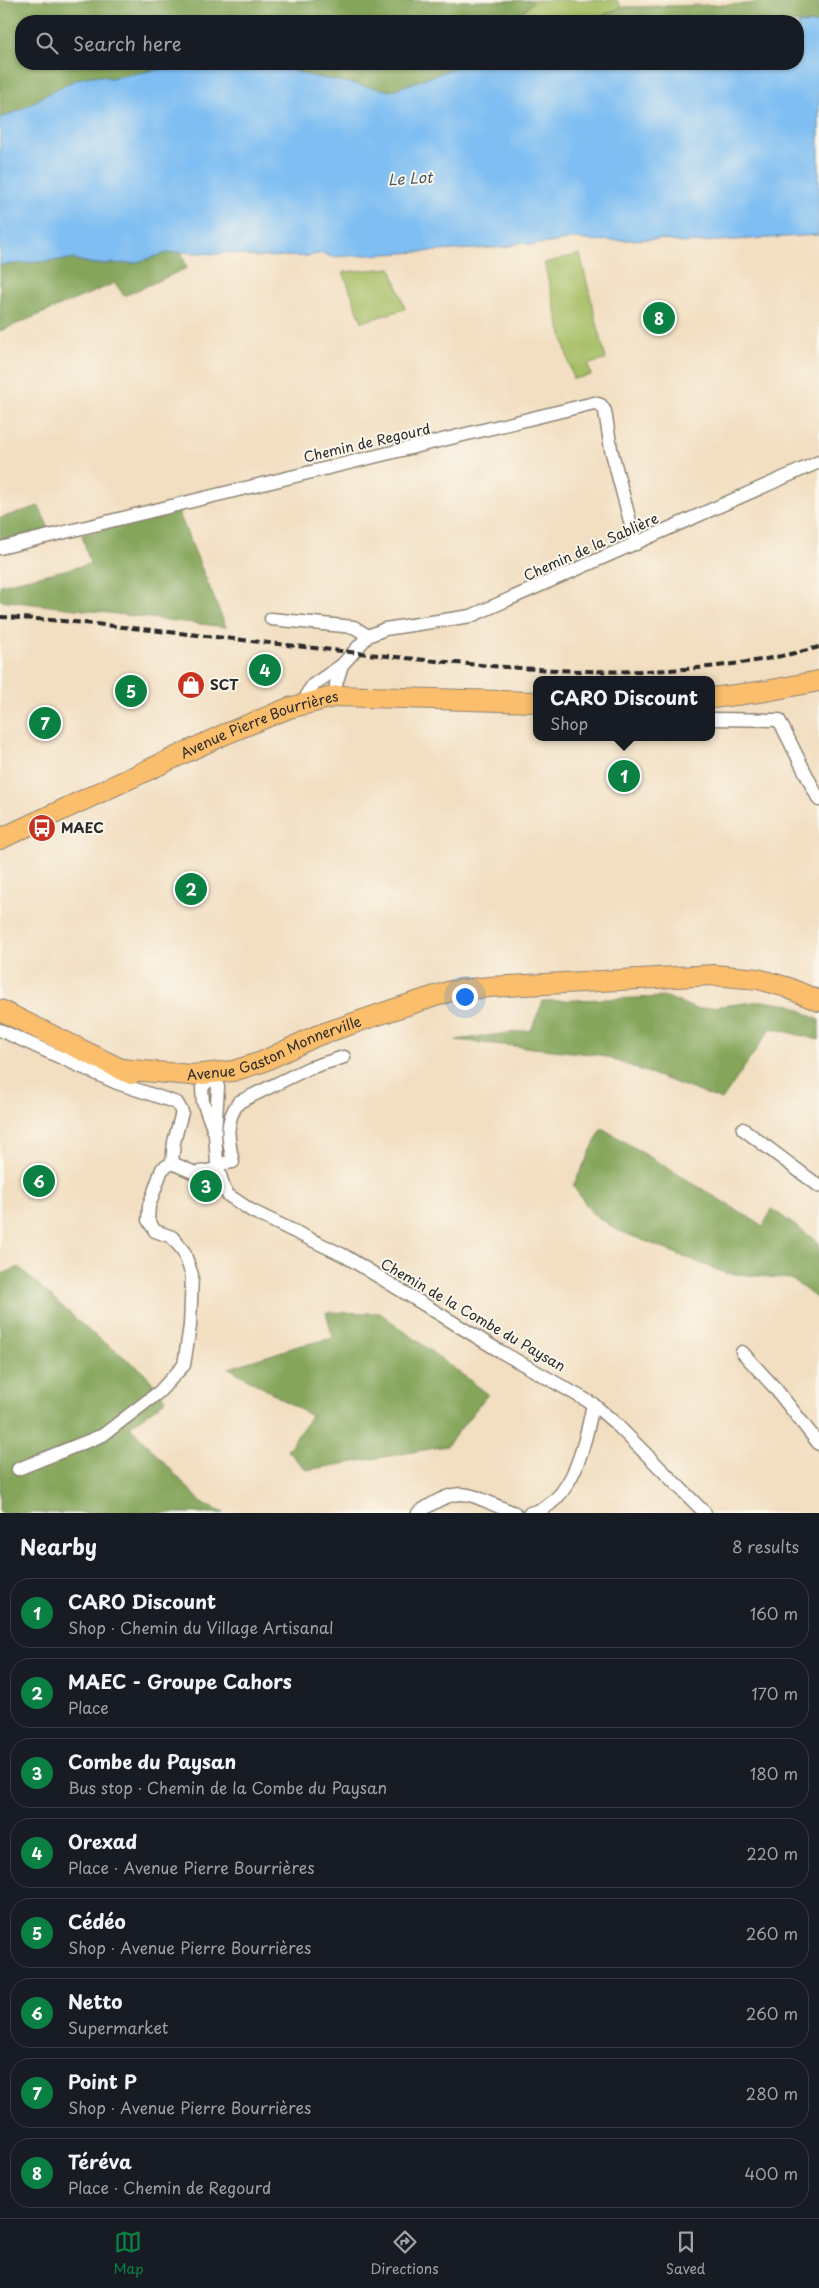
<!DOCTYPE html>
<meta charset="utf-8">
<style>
body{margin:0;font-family:"Playpen Sans",sans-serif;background:#242831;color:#f1f3f6}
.you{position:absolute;left:464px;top:996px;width:18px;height:18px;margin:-12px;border:4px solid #fff;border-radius:50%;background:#1a73e8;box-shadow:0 0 0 8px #1a73e833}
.badge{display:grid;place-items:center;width:32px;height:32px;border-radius:50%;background:#0b8043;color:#fff;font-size:16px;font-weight:700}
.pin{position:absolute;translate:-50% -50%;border:2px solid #fff;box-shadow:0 1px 5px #0006}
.popup{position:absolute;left:533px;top:676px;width:182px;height:65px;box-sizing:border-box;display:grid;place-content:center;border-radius:10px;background:#171b24;filter:drop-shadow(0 1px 4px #0005);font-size:16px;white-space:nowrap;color:#9ea1a6}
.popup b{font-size:19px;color:#f1f3f6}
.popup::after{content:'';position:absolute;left:50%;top:100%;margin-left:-10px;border:10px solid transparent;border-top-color:#171b24}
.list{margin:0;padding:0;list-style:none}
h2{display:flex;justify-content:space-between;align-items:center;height:65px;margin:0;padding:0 20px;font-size:21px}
h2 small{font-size:16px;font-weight:400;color:#9ea1a6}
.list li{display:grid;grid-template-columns:32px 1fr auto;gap:15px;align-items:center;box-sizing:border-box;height:70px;margin:0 10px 10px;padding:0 10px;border:1px solid #363941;border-radius:20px}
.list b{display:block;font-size:19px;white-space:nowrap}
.list p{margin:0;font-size:16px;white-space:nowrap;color:#9ea1a6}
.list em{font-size:16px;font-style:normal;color:#9ea1a6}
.icon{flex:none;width:28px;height:28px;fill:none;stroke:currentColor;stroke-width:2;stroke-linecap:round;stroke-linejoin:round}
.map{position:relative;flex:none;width:819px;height:1513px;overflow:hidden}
.search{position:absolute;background:#171b24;box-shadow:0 1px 4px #0004;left:15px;right:15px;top:15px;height:55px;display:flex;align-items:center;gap:12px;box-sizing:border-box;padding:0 18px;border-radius:20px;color:#9ea1a6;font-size:19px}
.sheet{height:705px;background:#171b24}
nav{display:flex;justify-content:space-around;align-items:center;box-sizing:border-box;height:70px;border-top:1px solid #363941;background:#171b24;font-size:14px;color:#9ea1a6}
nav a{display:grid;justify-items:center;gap:2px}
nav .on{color:#0b8043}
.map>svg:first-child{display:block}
</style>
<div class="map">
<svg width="819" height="1513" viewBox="0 0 819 1513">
<rect width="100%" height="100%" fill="#fbf7ec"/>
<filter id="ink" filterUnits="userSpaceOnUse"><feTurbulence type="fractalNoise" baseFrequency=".02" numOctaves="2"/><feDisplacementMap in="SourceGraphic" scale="10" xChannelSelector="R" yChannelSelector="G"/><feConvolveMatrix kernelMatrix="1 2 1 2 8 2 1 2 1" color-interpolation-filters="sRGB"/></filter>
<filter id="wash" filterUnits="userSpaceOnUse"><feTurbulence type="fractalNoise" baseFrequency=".0096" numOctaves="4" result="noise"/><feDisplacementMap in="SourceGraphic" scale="20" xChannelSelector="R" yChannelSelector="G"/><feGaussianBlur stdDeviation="1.12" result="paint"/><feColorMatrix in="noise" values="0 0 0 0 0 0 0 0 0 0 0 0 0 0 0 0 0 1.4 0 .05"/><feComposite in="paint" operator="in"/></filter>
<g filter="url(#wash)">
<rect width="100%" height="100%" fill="#f2dec0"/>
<g fill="#a5be64" stroke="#687448">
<polygon points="534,0 617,0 621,7 591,21 514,21"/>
<polygon points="580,254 606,360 588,364 591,375 573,379 544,263"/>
<polygon points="391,268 405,309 362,322 343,272"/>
</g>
<g fill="#84a55a" stroke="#586842">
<path d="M 0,0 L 503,1 L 534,0 L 514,21 L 21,21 L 21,64 L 189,64 L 110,78 C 84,67 28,111 0,118 Z"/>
<polygon points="759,0 819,0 819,23 591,21 621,7 751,4"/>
<polygon points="279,64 480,64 457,67 391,91 306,75"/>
<polygon points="181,252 187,268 124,296 115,283 0,331 0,265 72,259 94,264 134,263 167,253"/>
<polygon points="39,506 49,529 0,541 0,518"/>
<polygon points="178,511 226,627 0,600 0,585 90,564 82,535"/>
<polygon points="667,997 696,1009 762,1001 791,1005 819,1020 819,1040 771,1028 722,1100 600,1055 456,1040 531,1030 543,1001"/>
<polygon points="602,1128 763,1226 772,1209 819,1243 819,1300 791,1279 725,1273 617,1230 592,1213 573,1186"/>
<polygon points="19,1267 89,1331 144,1372 166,1400 130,1426 203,1504 224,1513 0,1513 0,1275"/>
<polygon points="326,1312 380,1313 488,1394 447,1446 307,1470 287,1451 311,1416 229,1368 298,1346 333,1338"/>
</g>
<path fill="#7ebef2" stroke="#54748e" d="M 819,23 L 819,235 L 683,243 L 659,239 L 592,241 L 576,238 L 549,243 L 530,245 L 521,242 L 507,247 L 332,257 L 322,253 L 309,256 L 256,257 L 226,252 L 218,254 L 181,252 L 167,253 L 134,263 L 94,264 L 72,259 L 0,265 L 0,118 C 32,110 77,65 110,78 L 189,64 L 279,64 L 306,75 L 391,91 L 457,67 L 480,64 L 798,64 L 798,24 Z"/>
</g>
<g filter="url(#ink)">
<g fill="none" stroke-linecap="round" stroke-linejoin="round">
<g stroke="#8e8476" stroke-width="15">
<g id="minor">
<polyline points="0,548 594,403 601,405 605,411 611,449 636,544"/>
<polyline points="271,619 354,627 368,636"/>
<polyline points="337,696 336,684 342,665"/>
<polyline points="305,702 308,692 313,685 342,665 368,636 385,629 471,616 819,462"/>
<polyline points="712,719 779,720 819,800"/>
<polyline points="0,1030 117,1083 177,1103 182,1112 174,1142 172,1163"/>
<polyline points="743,1129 819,1186"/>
<polyline points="215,1134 203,1102 202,1088 213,1074 218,1087 215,1134 217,1164 224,1189 228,1195 252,1211 345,1256 498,1350 593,1404 615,1423 705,1513"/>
<polyline points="172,1163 195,1173 218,1169"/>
<path d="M 217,1164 L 233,1162 C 228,1140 224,1121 239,1102 L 309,1068 L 344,1057"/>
<polyline points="742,1352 775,1388 819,1444"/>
<polyline points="18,1469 103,1435 159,1392 184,1365 190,1326 192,1275 184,1252 172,1237 155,1231 148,1220 149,1206 162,1169 172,1163"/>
<path d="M 418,1513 C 464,1480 470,1497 515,1513"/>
<path d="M 530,1513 C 573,1505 586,1440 593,1404"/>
</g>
</g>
<g stroke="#8e8476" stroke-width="22">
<g id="primary">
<polyline points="712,698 766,691 819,681"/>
<path id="s1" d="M 0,839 L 223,735 L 289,708 L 337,696 L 536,702"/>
<polyline points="0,1010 131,1074"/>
<path id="s2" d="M 120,1069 L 191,1075 L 233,1071 L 262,1062 L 316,1036 L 398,1008 L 451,991 L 489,987 L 714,975 L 758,979 L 786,987 L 819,1001"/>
</g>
</g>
<use href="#minor" stroke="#fff" stroke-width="12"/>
<use href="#primary" stroke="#fabe6d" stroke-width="20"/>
<path stroke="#2b2b2b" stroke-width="4" stroke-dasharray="8 4" stroke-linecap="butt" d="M 0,617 C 56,619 113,626 169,632 C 265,642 361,654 457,663 C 577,674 701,679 819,647"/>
</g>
</g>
<defs>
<g id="shop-disc" transform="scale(1.4375)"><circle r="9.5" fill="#c8321e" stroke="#fbf7ec"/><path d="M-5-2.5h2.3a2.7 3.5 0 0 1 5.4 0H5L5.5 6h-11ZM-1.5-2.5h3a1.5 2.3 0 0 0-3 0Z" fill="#fff"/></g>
<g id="bus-disc" transform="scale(1.4375)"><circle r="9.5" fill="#c8321e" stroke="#fbf7ec"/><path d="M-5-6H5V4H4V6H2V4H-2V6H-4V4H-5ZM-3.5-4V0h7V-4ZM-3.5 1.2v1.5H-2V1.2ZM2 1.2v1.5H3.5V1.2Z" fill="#fff"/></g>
</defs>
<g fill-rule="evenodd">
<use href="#shop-disc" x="191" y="685"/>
<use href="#bus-disc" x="42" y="828"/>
</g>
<g text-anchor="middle" stroke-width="4" stroke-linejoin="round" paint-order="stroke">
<g font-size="14" fill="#2b2b2b" stroke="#fbf7ec">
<text transform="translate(367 443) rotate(-13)" y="5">Chemin de Regourd</text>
<text transform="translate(591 547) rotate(-24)" y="5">Chemin de la Sablière</text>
<text dy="5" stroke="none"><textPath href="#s1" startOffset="284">Avenue Pierre Bourrières</textPath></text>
<text dy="5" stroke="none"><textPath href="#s2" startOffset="159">Avenue Gaston Monnerville</textPath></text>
<text transform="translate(473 1315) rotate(30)" y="5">Chemin de la Combe du Paysan</text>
</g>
<g font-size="14" font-weight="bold" fill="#2b2b2b" stroke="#fbf7ec" text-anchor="start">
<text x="210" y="690">SCT</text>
<text x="61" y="833">MAEC</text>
</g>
<g font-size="15" font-style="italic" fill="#445767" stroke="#fbf7ec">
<text transform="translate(410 179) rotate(-4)" y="5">Le Lot</text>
</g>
</g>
</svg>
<div class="you"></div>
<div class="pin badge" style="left:624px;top:776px">1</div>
<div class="popup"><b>CARO Discount</b>Shop</div>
<div class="pin badge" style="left:191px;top:889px">2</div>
<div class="pin badge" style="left:206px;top:1186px">3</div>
<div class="pin badge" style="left:265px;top:670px">4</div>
<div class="pin badge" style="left:131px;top:691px">5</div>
<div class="pin badge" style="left:39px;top:1181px">6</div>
<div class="pin badge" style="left:45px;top:723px">7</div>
<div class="pin badge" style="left:659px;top:318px">8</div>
<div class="search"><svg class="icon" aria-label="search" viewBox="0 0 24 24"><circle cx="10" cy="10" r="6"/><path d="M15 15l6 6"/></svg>Search here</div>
</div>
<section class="sheet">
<h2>Nearby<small>8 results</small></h2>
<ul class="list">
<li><span class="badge">1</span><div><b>CARO Discount</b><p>Shop · Chemin du Village Artisanal</p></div><em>160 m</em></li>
<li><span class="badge">2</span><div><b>MAEC - Groupe Cahors</b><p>Place</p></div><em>170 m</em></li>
<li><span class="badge">3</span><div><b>Combe du Paysan</b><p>Bus stop · Chemin de la Combe du Paysan</p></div><em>180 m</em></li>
<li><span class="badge">4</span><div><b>Orexad</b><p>Place · Avenue Pierre Bourrières</p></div><em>220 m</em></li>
<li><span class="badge">5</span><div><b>Cédéo</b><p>Shop · Avenue Pierre Bourrières</p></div><em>260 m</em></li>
<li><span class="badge">6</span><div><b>Netto</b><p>Supermarket</p></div><em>260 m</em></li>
<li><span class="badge">7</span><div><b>Point P</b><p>Shop · Avenue Pierre Bourrières</p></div><em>280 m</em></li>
<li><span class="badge">8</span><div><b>Téréva</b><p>Place · Chemin de Regourd</p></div><em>400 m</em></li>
</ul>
</section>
<nav>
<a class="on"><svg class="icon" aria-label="map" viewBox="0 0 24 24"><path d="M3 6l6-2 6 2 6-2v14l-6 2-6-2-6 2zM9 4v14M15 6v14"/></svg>Map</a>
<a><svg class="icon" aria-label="directions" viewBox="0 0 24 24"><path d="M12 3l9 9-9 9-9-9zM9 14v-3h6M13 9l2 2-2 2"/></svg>Directions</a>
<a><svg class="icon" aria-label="saved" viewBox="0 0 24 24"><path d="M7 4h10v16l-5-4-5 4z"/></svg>Saved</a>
</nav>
